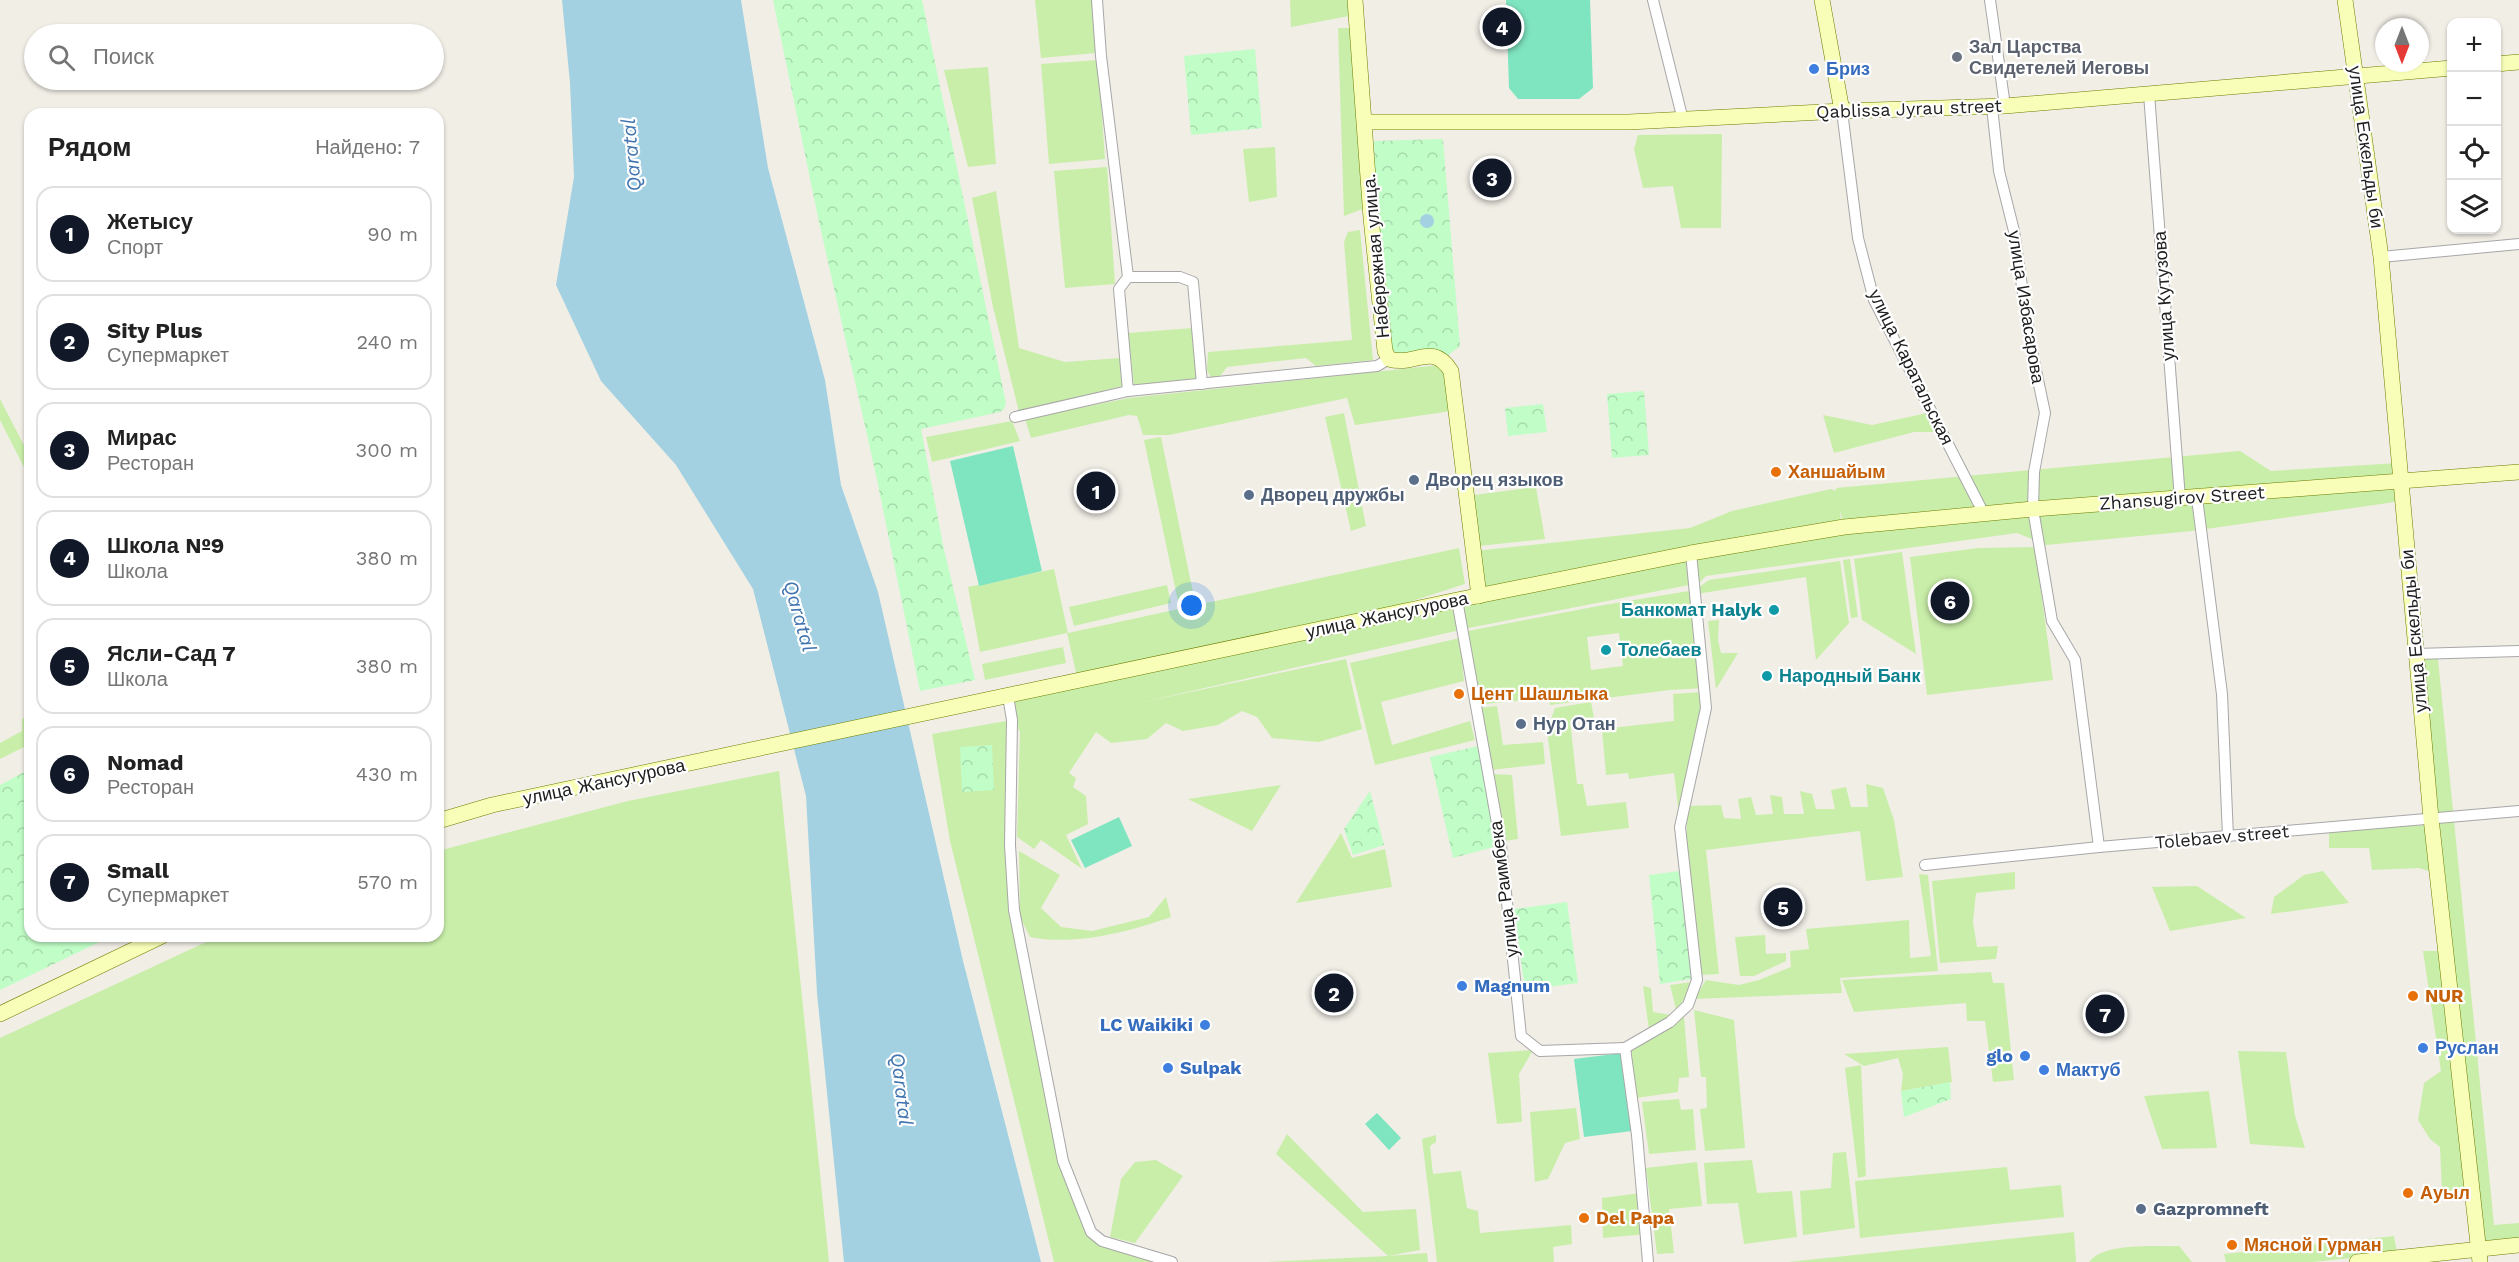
<!DOCTYPE html>
<html lang="ru">
<meta charset="utf-8">
<style>
body{margin:0;font-family:"Work Sans",sans-serif;background:#f6f6f6;color:#222}
.controls{position:absolute;right:18px;top:18px;display:grid;overflow:hidden;border-radius:12px;box-shadow:0 2px 4px #0004}
.controls button{width:54px;height:54px;display:grid;place-items:center;padding:0;border:0;border-bottom:2px solid #e0e0e0;background:#fff;color:#222;font:30px sans-serif}
.compass{position:absolute;left:2375px;top:18px;width:54px;height:54px;border-radius:50%;background:#fff;box-shadow:0 2px 4px #0004;rotate:180deg}
.you{position:absolute;left:1192px;top:606px;width:21px;height:21px;margin:-15px;border:4px solid #fff;border-radius:50%;background:#1a73e8;box-shadow:0 0 0 9px #1a73e833}
.badge{display:grid;place-items:center;width:39px;height:39px;border-radius:50%;background:#111827;color:#fff;font-size:20px;font-weight:700}
.pin{position:absolute;translate:-50% -50%;border:3px solid #fff;box-shadow:0 2px 6px #0006}
.list{margin:0;padding:0;list-style:none}
h2{display:flex;justify-content:space-between;align-items:center;height:78px;margin:0;padding:0 24px;font-size:26px}
h2 small{font-size:20px;font-weight:400;color:#767676}
.list li{display:grid;grid-template-columns:39px 1fr auto;gap:18px;align-items:center;box-sizing:border-box;height:96px;margin:0 12px 12px;padding:0 12px;border:2px solid #e0e0e0;border-radius:18px}
.list b{display:block;font-size:22px;white-space:nowrap}
.list p{margin:0;font-size:20px;white-space:nowrap;color:#767676}
.list em{font-size:20px;font-style:normal;color:#767676}
.icon{flex:none;width:33px;height:33px;fill:none;stroke:currentColor;stroke-width:2;stroke-linecap:round;stroke-linejoin:round}
.map{position:relative;flex:none;width:2519px;height:1262px;overflow:hidden}
.search{position:absolute;background:#fff;box-shadow:0 2px 4px #0004;left:24px;top:24px;width:420px;height:66px;display:flex;align-items:center;gap:15px;box-sizing:border-box;padding:0 21px;border-radius:33px;color:#767676;font-size:22px}
.panel{position:absolute;background:#fff;box-shadow:0 2px 4px #0004;left:24px;top:108px;width:420px;height:834px;border-radius:18px}
.map>svg:first-child{display:block}
</style>
<div class="map">
<svg width="2519" height="1262" viewBox="0 0 2519 1262">
<defs>
<pattern id="park-crowns" width="20" height="18" patternUnits="userSpaceOnUse" patternTransform="scale(1.5)"><rect width="20" height="18" fill="#c1fdc7"/><path d="M2 6a3 3 0 1 1 6 0M12 15a3 3 0 1 1 6 0" fill="none" stroke="#a6d9ab"/></pattern>
</defs>
<rect width="100%" height="100%" fill="#f1eee6"/>
<g fill="#c9eea9" fill-rule="evenodd">
<polygon points="1035,0 1094,0 1096,53 1041,58"/>
<polygon points="1290,0 1348,0 1349,16 1291,27"/>
<polygon points="1338,28 1351,28 1365,208 1344,216"/>
<polygon points="1098,60 1105,159 1049,164 1041,64"/>
<polygon points="988,67 996,164 968,167 944,70"/>
<polygon points="1722,134 1721,228 1681,228 1673,186 1643,188 1634,149 1638,135"/>
<polygon points="1275,147 1277,197 1249,202 1243,149"/>
<polygon points="1107,167 1115,284 1065,288 1054,171"/>
<polygon points="996,191 1019,348 1065,362 1120,358 1122,386 1019,412 993,307 972,198"/>
<polygon points="1360,230 1373,360 1316,366 1306,358 1227,367 1217,380 1211,378 1207,370 1208,352 1352,340 1344,242 1348,232"/>
<polygon points="1193,328 1198,379 1134,386 1128,333"/>
<polygon points="1440,365 1449,379 1452,411 1355,425 1347,398 1169,435 1143,435 1137,416 1129,415 1031,438 1025,419 1129,398"/>
<polygon points="0,399 30,457 30,479 0,420"/>
<polygon points="1344,413 1366,526 1351,531 1325,417"/>
<polygon points="1927,413 1937,432 1914,432 1834,453 1823,415 1872,425"/>
<polygon points="1012,421 1020,441 932,462 926,437"/>
<polygon points="1161,437 1195,602 1179,606 1144,440"/>
<polygon points="2240,451 2271,471 2398,463 2400,479 1844,527 1840,510 1841,524 1479,596 1474,551 1690,528 1732,511 1831,489 1836,491 1836,488"/>
<polygon points="2397,485 2402,501 2192,531 2046,545 2017,533 1706,576 1699,583 1469,628 1143,702 1346,659 1362,729 1319,742 1272,738 1257,717 1242,711 1218,725 1183,731 1166,723 1147,739 1111,743 1096,732 1069,773 1076,778 1073,787 1086,796 1088,824 1066,835 1082,869 1041,840 1034,849 1017,837 1020,731 1019,731 1012,700 1510,593 1845,529"/>
<polygon points="1536,487 1545,539 1479,546 1474,495"/>
<polygon points="2035,547 2053,680 1927,695 1910,557 1978,548"/>
<polygon points="1459,548 1465,584 1322,630 1078,681 1067,633 980,652 968,587 1054,569 1068,633"/>
<polygon points="1902,552 1916,654 1862,620 1854,559"/>
<polygon points="1850,559 1858,617 1851,618 1843,560"/>
<path d="M 1840,561 L 1849,623 L 1816,660 L 1806,577 L 1696,594 L 1704,688 L 1670,690 L 1550,705 L 1547,691 L 1534,699 L 1476,705 L 1463,632 L 1598,606 L 1695,590 L 1709,580 ZM 1619,633 L 1623,666 L 1591,670 L 1587,637 Z"/>
<polygon points="1167,585 1171,603 1074,626 1069,607"/>
<polygon points="1719,620 1718,640 1721,653 1738,653 1716,689 1708,621"/>
<polygon points="1460,638 1464,681 1381,702 1392,745 1470,721 1475,740 1375,765 1350,663"/>
<polygon points="1063,647 1066,663 985,680 982,664"/>
<polygon points="2422,659 2438,659 2494,1225 2519,1223 2519,1241 2484,1244"/>
<polygon points="1701,692 1700,719 1679,815 1674,773 1629,779 1628,773 1606,775 1602,729 1674,721 1673,694"/>
<polygon points="1591,702 1594,718 1570,720 1577,784 1583,784 1587,806 1626,802 1629,828 1561,836 1547,731 1555,708"/>
<polygon points="1497,706 1503,745 1543,742 1545,764 1491,770 1479,708"/>
<polygon points="30,715 30,744 0,759 0,743 22,731 22,719"/>
<polygon points="1012,720 1013,890 1066,1170 1097,1237 1172,1262 1054,1262 950,841 932,734"/>
<polygon points="779,771 829,1262 0,1262 0,1038 219,936 438,936 438,851 628,801"/>
<polygon points="1494,774 1512,775 1518,839 1505,841"/>
<polygon points="1866,784 1883,788 1894,820 1903,877 1866,881 1860,831 1706,850 1719,974 1701,975 1686,845 1688,806 1721,805 1724,818 1741,819 1738,799 1751,797 1756,815 1773,814 1770,795 1782,797 1784,814 1804,814 1800,791 1812,794 1816,809 1835,809 1831,790 1846,787 1851,807 1868,807"/>
<polygon points="1281,785 1252,831 1188,799"/>
<polygon points="2427,825 2432,872 2419,868 2372,870 2369,848 2329,848 2329,831"/>
<polygon points="1341,833 1352,858 1385,849 1392,887 1296,903"/>
<path d="M 1019,851 L 1060,875 L 1041,908 L 1061,927 L 1092,931 L 1149,917 L 1166,897 L 1171,917 C 1128,932 1075,946 1030,937 L 1020,917 Z"/>
<polygon points="2323,871 2349,903 2271,914 2274,897 2304,875"/>
<polygon points="2015,872 2015,889 1976,893 1973,922 1977,947 1998,946 1996,959 1940,963 1932,881"/>
<polygon points="1919,874 1928,875 1938,971 1840,978 1842,993 1694,999 1706,980 1739,985 1759,980 1791,967 1790,951 1809,949 1806,929 1909,920 1910,958 1931,956"/>
<polygon points="2197,886 2246,918 2170,931 2152,887"/>
<polygon points="1765,935 1766,954 1786,953 1786,961 1754,976 1740,976 1735,937"/>
<polygon points="2423,951 2442,951 2469,1190 2442,1191 2440,1147 2430,1139 2418,1120 2424,1083 2441,1071"/>
<polygon points="1991,972 1993,983 2004,983 2014,1080 1993,1082 1985,1021 1967,1021 1966,1003 1854,1012 1842,980"/>
<polygon points="1692,982 1677,1013 1670,985"/>
<polygon points="1643,986 1651,988 1653,1012 1671,1015 1649,1030"/>
<polygon points="1694,1010 1734,1020 1745,1148 1705,1151 1700,1109 1707,1108 1706,1077 1701,1077"/>
<polygon points="1684,1017 1689,1077 1679,1078 1678,1092 1636,1098 1630,1051"/>
<polygon points="1948,1047 1952,1082 1901,1091 1903,1074 1898,1058 1864,1066 1844,1054"/>
<polygon points="1533,1050 1519,1074 1522,1122 1497,1124 1488,1053"/>
<polygon points="2238,1051 2286,1052 2295,1116 2305,1148 2250,1144"/>
<polygon points="1861,1065 1866,1176 1858,1178 1845,1068"/>
<polygon points="2209,1091 2217,1148 2162,1149 2144,1096"/>
<polygon points="1679,1099 1681,1110 1693,1109 1696,1150 1649,1154 1642,1102"/>
<polygon points="1576,1108 1580,1139 1565,1143 1548,1179 1535,1182 1530,1112"/>
<polygon points="1287,1134 1363,1212 1416,1209 1420,1250 1388,1256 1427,1253 1428,1262 1267,1262 1388,1256 1276,1154"/>
<polygon points="1436,1135 1436,1142 1430,1146 1433,1174 1461,1171 1467,1208 1478,1211 1480,1233 1571,1225 1572,1244 1553,1247 1554,1262 1437,1262 1422,1139"/>
<polygon points="1846,1152 1855,1228 1803,1235 1800,1191 1831,1188 1833,1153"/>
<polygon points="1156,1160 1183,1176 1135,1243 1110,1237 1121,1179 1135,1162"/>
<polygon points="1752,1160 1757,1193 1792,1191 1797,1237 1744,1244 1738,1203 1707,1204 1704,1163"/>
<polygon points="1697,1162 1702,1206 1669,1209 1674,1253 1657,1254 1646,1168"/>
<polygon points="2007,1167 2010,1190 2061,1185 2064,1217 1860,1238 1855,1181"/>
<polygon points="1641,1193 1647,1234 1603,1238 1602,1198"/>
<polygon points="2074,1232 2076,1262 1788,1262"/>
<polygon points="2394,1236 2397,1253 2313,1262 2226,1262 2224,1254"/>
<path d="M 2179,1246 L 2192,1262 L 2089,1262 C 2105,1242 2154,1247 2179,1246 Z"/>
</g>
<g fill="url(#park-crowns)">
<polygon points="773,0 922,0 1006,403 1004,409 1000,412 921,429 943,545 975,680 920,691 876,475 819,222"/>
<polygon points="1255,49 1262,128 1191,135 1184,56"/>
<polygon points="1443,139 1460,346 1443,359 1389,359 1378,283 1374,141"/>
<polygon points="1644,391 1649,455 1612,458 1607,394"/>
<polygon points="1543,404 1547,432 1508,436 1505,408"/>
<polygon points="992,745 994,790 962,792 960,747"/>
<polygon points="1483,745 1501,845 1453,858 1430,757"/>
<polygon points="30,769 30,936 112,936 0,990 0,785"/>
<polygon points="1370,791 1384,845 1353,855 1344,829"/>
<polygon points="1680,871 1691,979 1660,984 1649,875"/>
<polygon points="1567,902 1578,983 1525,990 1514,909"/>
<polygon points="1950,1082 1951,1099 1904,1117 1901,1091"/>
</g>
<g fill="#7fe5c1">
<polygon points="1506,0 1590,0 1593,88 1579,99 1518,99 1509,88"/>
<polygon points="1013,446 1042,571 979,586 950,461"/>
<polygon points="1119,817 1132,846 1085,868 1071,840"/>
<polygon points="1622,1053 1632,1131 1584,1137 1574,1059"/>
<polygon points="1377,1113 1401,1138 1389,1150 1365,1124"/>
</g>
<g fill="#a3d1e1">
<polygon points="562,0 741,0 768,168 825,380 841,485 878,592 963,961 1041,1262 844,1262 817,993 806,796 753,589 676,465 601,381 556,285 574,177 570,83"/>
<circle cx="1427" cy="221" r="7"/>
</g>
<g fill="none" stroke-linecap="round" stroke-linejoin="round">
<g stroke="#a7a7a7" stroke-width="12">
<g id="street">
<polyline points="1097,0 1101,56 1128,277 1119,289 1128,391 1377,366 1389,359"/>
<polyline points="1653,0 1683,120"/>
<polyline points="1990,0 2005,106"/>
<polyline points="2149,94 2180,499"/>
<polyline points="1992,107 1999,171 2014,231 2030,342 2045,413 2034,472 2033,509 2052,621 2075,660 2099,847"/>
<polyline points="1842,111 1858,238 1874,300 1984,514"/>
<polyline points="2381,257 2519,244"/>
<polyline points="1128,277 1180,277 1193,282 1202,384"/>
<polyline points="1015,417 1128,391"/>
<polyline points="2197,498 2222,694 2228,837"/>
<polyline points="1457,600 1501,845 1521,1036 1540,1051 1625,1048 1637,1135 1648,1262"/>
<polyline points="2416,654 2519,651"/>
<polyline points="1008,696 1012,720 1010,845 1014,910 1063,1161 1091,1232 1102,1241 1172,1262"/>
<polyline points="1925,865 2099,847 2519,811"/>
<polyline points="1625,1048 1670,1022 1688,1005 1697,980 1680,827 1706,708 1691,553"/>
</g>
</g>
<g stroke="#6c7e00" stroke-width="16">
<g id="secondary">
<path d="M 1355,0 L 1371,218 L 1385,351 L 1389,359 C 1415,367 1432,341 1451,371 L 1479,596"/>
<polyline points="1822,0 1842,111"/>
<polyline points="2345,0 2381,257 2431,818 2480,1262"/>
<polyline points="2496,64 2519,62"/>
<polyline points="1365,122 1629,122 1842,111 2005,106 2452,68"/>
<polyline points="438,821 492,805 1457,600 1691,553 1844,527 2033,509 2519,472"/>
<polyline points="0,1014 162,936"/>
<polyline points="2357,1262 2519,1245"/>
</g>
</g>
<use href="#street" stroke="#fff" stroke-width="10"/>
<use href="#secondary" stroke="#f8feb7" stroke-width="15"/>
</g>
<circle fill="#6b7280" stroke="#fff" stroke-width="2" cx="1957" cy="57" r="6"/>
<g fill="#3f7fe0" stroke="#fff" stroke-width="2">
<circle cx="1814" cy="69" r="6"/>
<circle cx="1462" cy="986" r="6"/>
<circle cx="1205" cy="1025" r="6"/>
<circle cx="2423" cy="1048" r="6"/>
<circle cx="2025" cy="1056" r="6"/>
<circle cx="1168" cy="1068" r="6"/>
<circle cx="2044" cy="1070" r="6"/>
</g>
<g fill="#e8710a" stroke="#fff" stroke-width="2">
<circle cx="1776" cy="472" r="6"/>
<circle cx="1459" cy="694" r="6"/>
<circle cx="2413" cy="996" r="6"/>
<circle cx="2408" cy="1193" r="6"/>
<circle cx="1584" cy="1218" r="6"/>
<circle cx="2232" cy="1245" r="6"/>
</g>
<g fill="#5c6f8a" stroke="#fff" stroke-width="2">
<circle cx="1414" cy="480" r="6"/>
<circle cx="1249" cy="495" r="6"/>
<circle cx="1521" cy="724" r="6"/>
<circle cx="2141" cy="1209" r="6"/>
</g>
<g fill="#0f9aa8" stroke="#fff" stroke-width="2">
<circle cx="1774" cy="610" r="6"/>
<circle cx="1606" cy="650" r="6"/>
<circle cx="1767" cy="676" r="6"/>
</g>
<g text-anchor="middle" stroke-width="4.5" stroke-linejoin="round" paint-order="stroke">
<g font-size="18" font-weight="bold" fill="#5b616d" stroke="#fff" text-anchor="start">
<text x="1969" y="53">Зал Царства<tspan x="1969" dy="21">Свидетелей Иеговы</tspan></text>
</g>
<g font-size="18" font-weight="bold" fill="#366cbe" stroke="#fff" text-anchor="start">
<text x="1826" y="75">Бриз</text>
<text x="1474" y="992">Magnum</text>
<text x="1193" y="1031" text-anchor="end">LC Waikiki</text>
<text x="2435" y="1054">Руслан</text>
<text x="2013" y="1062" text-anchor="end">glo</text>
<text x="1180" y="1074">Sulpak</text>
<text x="2056" y="1076">Мактуб</text>
</g>
<g font-size="18" fill="#202020" stroke="#fff">
<text transform="translate(1909 109) rotate(-2)" y="6">Qablissa Jyrau street</text>
<text transform="translate(2366 147) rotate(82)" y="6">улица Ескельды би</text>
<text transform="translate(1376 256) rotate(-95)" y="6">Набережная улица.</text>
<text transform="translate(2164 296) rotate(-94)" y="6">улица Кутузова</text>
<text transform="translate(2026 307) rotate(81)" y="6">улица Избасарова</text>
<text transform="translate(1911 367) rotate(64)" y="6">улица Каратальская</text>
<text transform="translate(2182 498) rotate(-4)" y="6">Zhansugirov Street</text>
<text transform="translate(1387 615) rotate(-12)" y="6">улица Жансугурова</text>
<text transform="translate(2414 631) rotate(-95)" y="6">улица Ескельды би</text>
<text transform="translate(604 782) rotate(-12)" y="6">улица Жансугурова</text>
<text transform="translate(2222 837) rotate(-5)" y="6">Tolebaev street</text>
<text transform="translate(1504 889) rotate(-97)" y="6">улица Раимбека</text>
</g>
<g font-size="18" font-weight="bold" fill="#c56008" stroke="#fff" text-anchor="start">
<text x="1788" y="478">Ханшайым</text>
<text x="1471" y="700">Цент Шашлыка</text>
<text x="2425" y="1002">NUR</text>
<text x="2420" y="1199">Ауыл</text>
<text x="1596" y="1224">Del Papa</text>
<text x="2244" y="1251">Мясной Гурман</text>
</g>
<g font-size="18" font-weight="bold" fill="#4e5e75" stroke="#fff" text-anchor="start">
<text x="1426" y="486">Дворец языков</text>
<text x="1261" y="501">Дворец дружбы</text>
<text x="1533" y="730">Нур Отан</text>
<text x="2153" y="1215">Gazpromneft</text>
</g>
<g font-size="18" font-weight="bold" fill="#0d838f" stroke="#fff" text-anchor="start">
<text x="1762" y="616" text-anchor="end">Банкомат Halyk</text>
<text x="1618" y="656">Толебаев</text>
<text x="1779" y="682">Народный Банк</text>
</g>
<g font-size="20" font-style="italic" fill="#4275af" stroke="#fff">
<text transform="translate(631 155) rotate(-95)" y="7">Qaratal</text>
<text transform="translate(800 616) rotate(74)" y="7">Qaratal</text>
<text transform="translate(902 1089) rotate(83)" y="7">Qaratal</text>
</g>
</g>
</svg>
<div class="controls">
<button>+</button>
<button>−</button>
<button><svg class="icon" aria-label="locate" viewBox="0 0 24 24"><circle cx="12" cy="12" r="6"/><path d="M12 2v4M12 18v4M2 12h4M18 12h4"/></svg></button>
<button><svg class="icon" aria-label="layers" viewBox="0 0 24 24"><path d="M12 4l9 5-9 5-9-5zM3 14l9 5 9-5"/></svg></button>
</div>
<svg class="compass" viewBox="-18 -18 36 36"><path d="M0-13l5 13h-10z" fill="#e53935"/><path d="M0 13l5-13h-10z" fill="#767676"/></svg>
<div class="you"></div>
<div class="pin badge" style="left:1096px;top:491px">1</div>
<div class="pin badge" style="left:1334px;top:993px">2</div>
<div class="pin badge" style="left:1492px;top:178px">3</div>
<div class="pin badge" style="left:1502px;top:27px">4</div>
<div class="pin badge" style="left:1783px;top:907px">5</div>
<div class="pin badge" style="left:1950px;top:601px">6</div>
<div class="pin badge" style="left:2105px;top:1014px">7</div>
<div class="search"><svg class="icon" aria-label="search" viewBox="0 0 24 24"><circle cx="10" cy="10" r="6"/><path d="M15 15l6 6"/></svg>Поиск</div>
<section class="panel">
<h2>Рядом<small>Найдено: 7</small></h2>
<ul class="list">
<li><span class="badge">1</span><div><b>Жетысу</b><p>Спорт</p></div><em>90 m</em></li>
<li><span class="badge">2</span><div><b>Sity Plus</b><p>Супермаркет</p></div><em>240 m</em></li>
<li><span class="badge">3</span><div><b>Мирас</b><p>Ресторан</p></div><em>300 m</em></li>
<li><span class="badge">4</span><div><b>Школа №9</b><p>Школа</p></div><em>380 m</em></li>
<li><span class="badge">5</span><div><b>Ясли-Сад 7</b><p>Школа</p></div><em>380 m</em></li>
<li><span class="badge">6</span><div><b>Nomad</b><p>Ресторан</p></div><em>430 m</em></li>
<li><span class="badge">7</span><div><b>Small</b><p>Супермаркет</p></div><em>570 m</em></li>
</ul>
</section>
</div>
